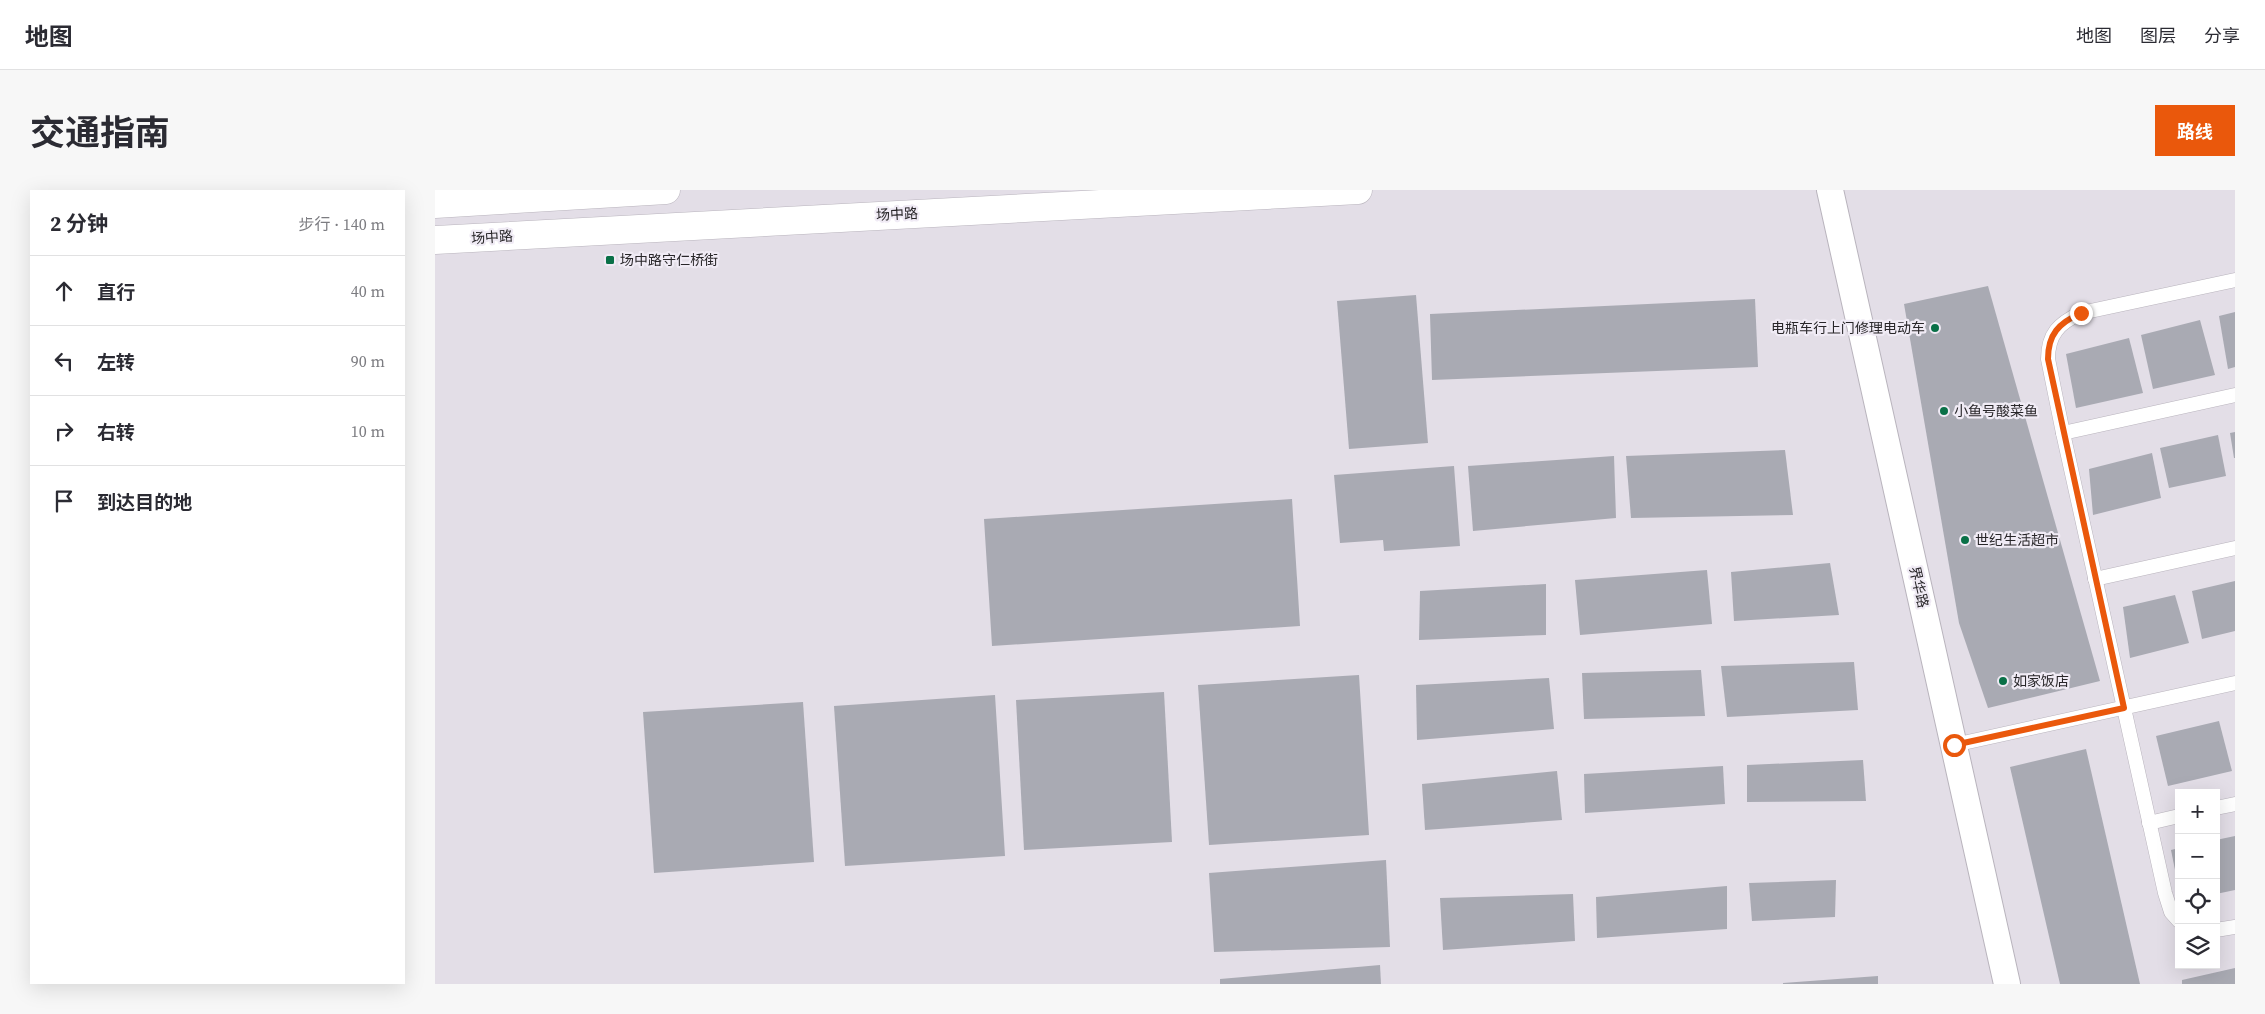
<!DOCTYPE html>
<html lang="zh">
<meta charset="utf-8">
<style>
body{margin:0;font-family:"Source Serif 4","Noto Sans SC",serif;background:#f7f7f7;color:#2b2b33}
.controls{position:absolute;right:15px;bottom:15px;display:grid;overflow:hidden;border-radius:0px;box-shadow:0 5px 20px #0002}
.controls button{width:45px;height:45px;display:grid;place-items:center;padding:0;border:0;border-bottom:1px solid #e1e1e2;background:#fff;color:#2b2b33;font:25px sans-serif}
.stop{position:absolute;width:15px;height:15px;margin:-11px;border:4px solid #ea580c;border-radius:50%;background:#fff}
.stop.end{background:#ea580c;border-color:#fff;box-shadow:0 1px 5px #0008}
.list{margin:0;padding:0;list-style:none}
h2{display:flex;justify-content:space-between;align-items:center;height:65px;margin:0;padding:0 20px;font-size:21px}
h2 small{font-size:16px;font-weight:400;color:#7c7c81}
.list li{display:grid;grid-template-columns:32px 1fr auto;gap:15px;align-items:center;box-sizing:border-box;height:70px;padding:0 20px;border-top:1px solid #e1e1e2}
.list b{display:block;font-size:19px;white-space:nowrap}
.list em{font-size:16px;font-style:normal;color:#7c7c81}
.icon{flex:none;width:28px;height:28px;fill:none;stroke:currentColor;stroke-width:2;stroke-linecap:round;stroke-linejoin:round}
.map{position:relative;flex:none;width:1800px;height:794px;overflow:hidden;border-radius:0px}
header{display:flex;align-items:center;gap:30px;box-sizing:border-box;height:70px;padding:0 25px;background:#fff;border-bottom:1px solid #e1e1e2}
header strong{font-size:24px}
nav{display:flex;gap:28px;margin-inline-start:auto;font-size:18px}
.intro{display:flex;align-items:center;justify-content:space-between;box-sizing:border-box;height:120px;padding:0 30px}
h1{margin:0;font-size:35px}
.button{padding:12px 22px;border-radius:0px;background:#ea580c;color:#fff;font-size:18px;font-weight:700}
main{display:flex;gap:30px;padding:0 30px}
aside{flex:1;background:#fff;border-radius:0px;box-shadow:0 5px 20px #0002}
.map>svg:first-child{display:block}
</style>
<header>
<strong>地图</strong>
<nav><a>地图</a><a>图层</a><a>分享</a></nav>
</header>
<div class="intro"><h1>交通指南</h1><a class="button">路线</a></div>
<main>
<aside>
<h2>2 分钟<small>步行 · 140 m</small></h2>
<ul class="list">
<li><svg class="icon" aria-label="ahead" viewBox="0 0 24 24"><path d="M12 20V5M6 11l6-6 6 6"/></svg><div><b>直行</b></div><em>40 m</em></li>
<li><svg class="icon" aria-label="left" viewBox="0 0 24 24"><path d="M17 20v-9H6M10 6l-5 5 5 5"/></svg><div><b>左转</b></div><em>90 m</em></li>
<li><svg class="icon" aria-label="right" viewBox="0 0 24 24"><path d="M7 20v-9h11M14 6l5 5-5 5"/></svg><div><b>右转</b></div><em>10 m</em></li>
<li><svg class="icon" aria-label="arrive" viewBox="0 0 24 24"><path d="M6 21V4h12l-3 4 3 4H6"/></svg><div><b>到达目的地</b></div></li>
</ul>
</aside>
<div class="map">
<svg width="1800" height="794" viewBox="0 0 1800 794">
<rect width="100%" height="100%" fill="#e3dee7"/>
<g fill="#a9aab3">
<polygon points="1553,96 1665,491 1553,518 1524,433 1469,114"/>
<polygon points="981,105 993,253 914,259 902,111"/>
<polygon points="1320,109 1323,177 997,190 995,124"/>
<polygon points="1800,122 1800,177 1793,179 1784,126"/>
<polygon points="1765,130 1780,185 1718,199 1706,145"/>
<polygon points="1694,148 1708,203 1641,218 1631,164"/>
<polygon points="1800,242 1800,268 1799,268 1795,243"/>
<polygon points="1783,245 1791,286 1734,298 1725,258"/>
<polygon points="1350,260 1358,325 1196,328 1191,266"/>
<polygon points="1717,263 1726,308 1658,325 1654,279"/>
<polygon points="1179,266 1181,328 1038,341 1033,276"/>
<polygon points="1019,276 1025,356 949,361 948,350 905,353 899,285"/>
<polygon points="857,309 865,436 557,456 549,329"/>
<polygon points="1395,373 1404,425 1299,431 1296,382"/>
<polygon points="1272,380 1277,434 1145,445 1140,390"/>
<polygon points="1800,391 1800,441 1767,449 1757,401"/>
<polygon points="1111,394 1111,445 984,450 985,401"/>
<polygon points="1740,405 1754,453 1695,468 1688,417"/>
<polygon points="1419,472 1423,520 1292,527 1286,476"/>
<polygon points="1266,480 1270,526 1149,529 1147,483"/>
<polygon points="924,485 934,645 774,655 763,495"/>
<polygon points="1114,488 1119,539 982,550 981,495"/>
<polygon points="729,502 737,652 589,660 581,510"/>
<polygon points="560,505 570,666 410,676 399,516"/>
<polygon points="368,512 379,672 219,683 208,522"/>
<polygon points="1784,531 1797,581 1733,596 1721,546"/>
<polygon points="1651,559 1705,794 1625,794 1575,577"/>
<polygon points="1428,570 1431,611 1312,612 1312,575"/>
<polygon points="1288,576 1290,614 1150,623 1149,584"/>
<polygon points="1122,581 1127,630 990,640 987,594"/>
<polygon points="1800,646 1800,700 1781,704 1781,650"/>
<polygon points="1744,658 1744,695 1743,695 1736,660"/>
<polygon points="951,670 955,757 779,762 774,683"/>
<polygon points="1401,690 1400,727 1317,731 1314,693"/>
<polygon points="1292,696 1292,739 1162,748 1161,707"/>
<polygon points="1138,704 1140,751 1008,760 1005,708"/>
<polygon points="945,775 946,794 785,794 785,789"/>
<polygon points="1800,778 1800,794 1747,794 1747,790"/>
<polygon points="1443,786 1443,794 1348,794 1348,793"/>
</g>
<g fill="none" stroke-linecap="round" stroke-linejoin="round">
<g stroke="#b9b4bd" stroke-width="15">
<g id="service">
<polyline points="1628,243 1800,205"/>
<polyline points="1660,389 1800,358"/>
<polyline points="1519,555 1800,493"/>
<polyline points="1781,618 1800,614"/>
<polyline points="1714,633 1744,626"/>
<path d="M 1744,731 L 1736,722 L 1730,703 L 1628,243 L 1613,169 C 1613,144 1624,133 1646,123 L 1800,90"/>
<polyline points="1781,740 1800,737"/>
</g>
</g>
<g stroke="#b9b4bd" stroke-width="28">
<polyline id="minor" points="1395,0 1572,794"/>
</g>
<g stroke="#b9b4bd" stroke-width="29">
<g id="primary">
<polyline points="0,14 231,0"/>
<polyline points="0,50 923,0"/>
</g>
</g>
<use href="#service" stroke="#fff" stroke-width="14"/>
<use href="#minor" stroke="#fff" stroke-width="26"/>
<use href="#primary" stroke="#fff" stroke-width="28"/>
</g>
<g fill="none" stroke-linecap="round" stroke-linejoin="round">
<path stroke="#ea580c" stroke-width="6" d="M 1519,555 L 1689,518 L 1613,169 C 1613,144 1624,133 1646,123"/>
</g>
<g fill="#097047" stroke="#f0ebf5" stroke-width="2">
<rect x="170" y="65" width="10" height="10" rx="2.5"/>
<circle cx="1500" cy="138" r="5"/>
<circle cx="1509" cy="221" r="5"/>
<circle cx="1530" cy="350" r="5"/>
<circle cx="1568" cy="491" r="5"/>
</g>
<g text-anchor="middle" stroke-width="4.5" stroke-linejoin="round" paint-order="stroke">
<g font-size="14" fill="#282629" stroke="#f0ebf5">
<text transform="translate(462 24) rotate(-3)" y="5">场中路</text>
<text transform="translate(57 47) rotate(-4)" y="5">场中路</text>
<text transform="translate(1484 397) rotate(77)" y="5">界华路</text>
</g>
<g font-size="14" fill="#282629" stroke="#f0ebf5" text-anchor="start">
<text x="185" y="75">场中路守仁桥街</text>
<text x="1490" y="143" text-anchor="end">电瓶车行上门修理电动车</text>
<text x="1519" y="226">小鱼号酸菜鱼</text>
<text x="1540" y="355">世纪生活超市</text>
<text x="1578" y="496">如家饭店</text>
</g>
</g>
</svg>
<div class="controls">
<button>+</button>
<button>−</button>
<button><svg class="icon" aria-label="locate" viewBox="0 0 24 24"><circle cx="12" cy="12" r="6"/><path d="M12 2v4M12 18v4M2 12h4M18 12h4"/></svg></button>
<button><svg class="icon" aria-label="layers" viewBox="0 0 24 24"><path d="M12 4l9 5-9 5-9-5zM3 14l9 5 9-5"/></svg></button>
</div>
<div class="stop" style="left:1519px;top:555px"></div>
<div class="stop end" style="left:1646px;top:123px"></div>
</div>
</main>
